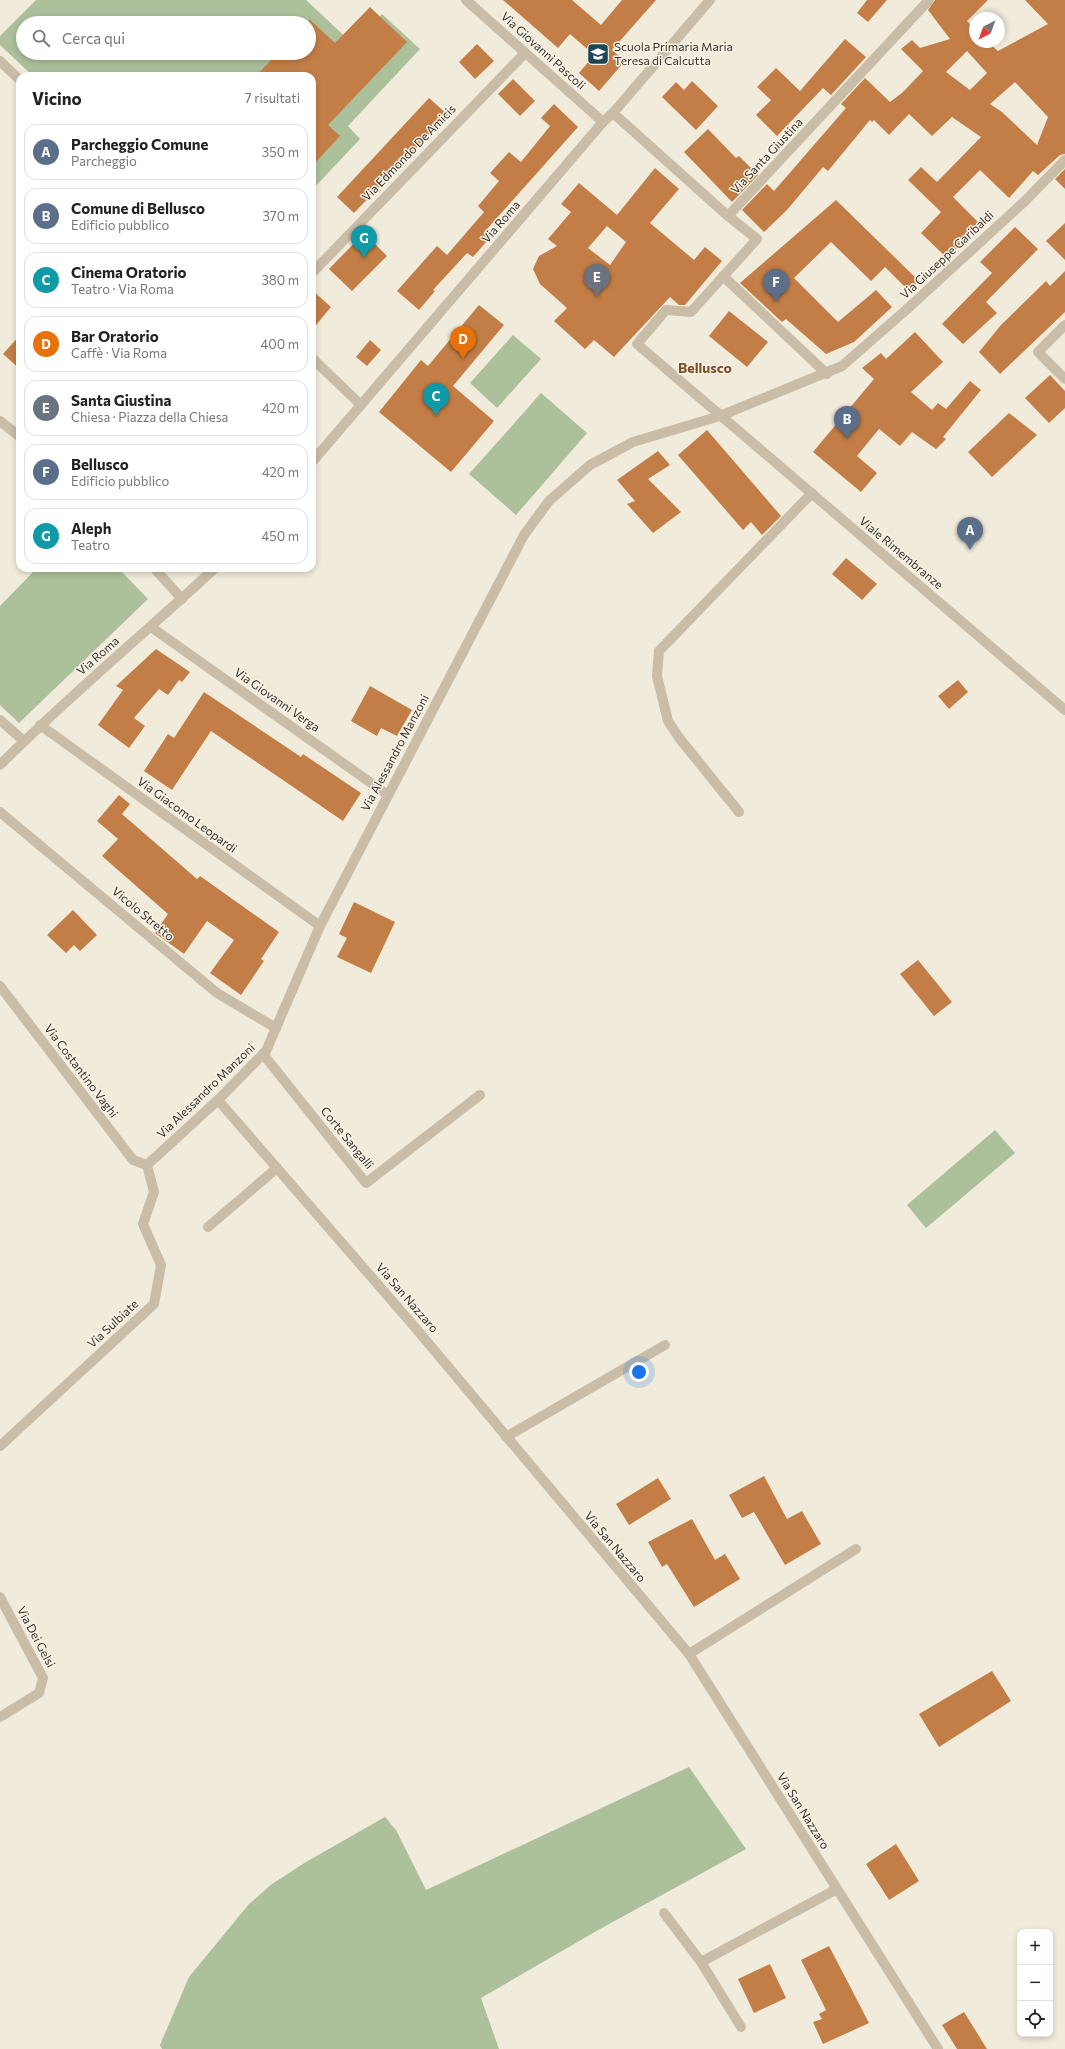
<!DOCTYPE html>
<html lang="it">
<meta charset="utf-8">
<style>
body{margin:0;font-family:Commissioner,sans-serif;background:#f2f2f2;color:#222}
.controls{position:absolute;right:12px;bottom:12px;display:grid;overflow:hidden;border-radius:8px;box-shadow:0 2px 6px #0003}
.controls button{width:36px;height:36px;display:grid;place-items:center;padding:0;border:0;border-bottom:1px solid #e0e0e0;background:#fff;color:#222;font:20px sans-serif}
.compass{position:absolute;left:969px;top:12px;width:36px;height:36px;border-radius:50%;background:#fff;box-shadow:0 2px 6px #0003;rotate:221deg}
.you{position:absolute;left:639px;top:1372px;width:14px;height:14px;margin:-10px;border:3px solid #fff;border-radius:50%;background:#1a73e8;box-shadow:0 0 0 6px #1a73e833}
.badge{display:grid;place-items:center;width:26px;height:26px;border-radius:50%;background:#1e4756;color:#fff;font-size:13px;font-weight:700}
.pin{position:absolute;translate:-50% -33px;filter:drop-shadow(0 1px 2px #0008)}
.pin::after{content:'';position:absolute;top:21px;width:14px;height:12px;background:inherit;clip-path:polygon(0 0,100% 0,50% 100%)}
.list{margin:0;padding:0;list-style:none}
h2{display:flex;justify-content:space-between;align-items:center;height:52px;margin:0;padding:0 16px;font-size:17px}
h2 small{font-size:13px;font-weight:400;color:#767676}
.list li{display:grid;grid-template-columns:26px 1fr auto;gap:12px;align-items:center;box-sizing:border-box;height:56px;margin:0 8px 8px;padding:0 8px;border:1px solid #e0e0e0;border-radius:12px}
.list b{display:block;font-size:15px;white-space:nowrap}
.list p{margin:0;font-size:13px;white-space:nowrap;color:#767676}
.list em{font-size:13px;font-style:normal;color:#767676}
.icon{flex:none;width:22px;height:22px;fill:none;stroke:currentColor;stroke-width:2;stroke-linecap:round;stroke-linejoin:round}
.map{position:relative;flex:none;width:1065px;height:2049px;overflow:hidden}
.search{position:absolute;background:#fff;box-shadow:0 2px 6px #0003;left:16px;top:16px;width:300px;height:44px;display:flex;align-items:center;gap:10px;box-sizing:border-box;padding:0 14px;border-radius:22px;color:#767676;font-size:15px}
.panel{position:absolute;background:#fff;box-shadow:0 2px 6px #0003;left:16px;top:72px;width:300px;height:500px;border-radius:12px}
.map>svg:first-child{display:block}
</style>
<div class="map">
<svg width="1065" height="2049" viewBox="0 0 1065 2049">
<rect width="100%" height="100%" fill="#f1ebdb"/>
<g fill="#acc09b" fill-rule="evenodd">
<path d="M 36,0 L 306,0 L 352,43 L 382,14 L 420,49 L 348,126 L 360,139 L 312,190 L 312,76 L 33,76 L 0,45 L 0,36 ZM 23,23 L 309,23 L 309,53 L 23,53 Z"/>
<polygon points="513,335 541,359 497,408 470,383"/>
<polygon points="541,393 587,433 516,515 469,474"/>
<polygon points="37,568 118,568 148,599 19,723 0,705 0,606"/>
<polygon points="995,1130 1015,1153 926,1228 907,1205"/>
<polygon points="689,1767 746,1849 600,1929 481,1998 499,2049 162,2049 160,2045 189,1977 249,1904 272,1884 306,1862 385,1817 396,1830 426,1890"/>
</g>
<g fill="#c37e47" fill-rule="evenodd">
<polygon points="503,0 572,0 601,25 622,0 656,0 612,50 625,61 599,91 579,73 594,55 570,34 558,48"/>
<polygon points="867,0 887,0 868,22 857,13"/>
<path d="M 935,0 L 988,0 L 967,21 L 975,29 L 975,42 L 988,42 L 998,51 L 1048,24 L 1025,0 L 1065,0 L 1065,154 L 1060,155 L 1038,175 L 1033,171 L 1009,198 L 980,170 L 953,197 L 980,224 L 947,258 L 921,233 L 941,212 L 908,180 L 921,167 L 937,182 L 981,137 L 952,117 L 932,136 L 909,114 L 889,135 L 874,120 L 872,122 L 870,120 L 828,171 L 823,167 L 787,210 L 764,232 L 742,210 L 767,184 L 774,191 L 846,108 L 841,104 L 865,78 L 890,102 L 902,93 L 923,71 L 901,49 L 912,40 L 920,48 L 950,39 L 928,10 ZM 967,51 L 987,73 L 970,90 L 946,72 ZM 1015,82 L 1048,117 L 1037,145 L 1002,112 L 990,104 Z"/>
<polygon points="370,7 407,42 328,125 340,136 312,166 312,76 256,76 278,53 309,53 309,19 335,43"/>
<polygon points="845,39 866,57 831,95 823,88 777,136 756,115 771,100 757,87 776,68 800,91"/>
<polygon points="477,44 494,61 475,79 459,62"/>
<polygon points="513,79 535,101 520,116 498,94"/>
<polygon points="692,81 718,106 696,130 662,97 676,82 684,90"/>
<polygon points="429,98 448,115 354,213 337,197"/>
<polygon points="554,104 578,127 487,229 493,234 473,257 467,253 433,290 435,291 419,310 397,291 437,246 447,255 484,212 478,206 499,181 490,173 509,152 521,162 550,126 541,118"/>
<polygon points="708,129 736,158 739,156 758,175 732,202 684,152"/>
<path d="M 655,168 L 679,189 L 650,223 L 694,260 L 705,247 L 722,261 L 685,305 L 679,305 L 670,297 L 614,357 L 594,340 L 585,349 L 554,321 L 567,308 L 540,284 L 533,269 L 539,256 L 557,246 L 548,239 L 571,212 L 561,204 L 579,183 L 617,215 ZM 607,226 L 626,242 L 610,265 L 588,248 Z"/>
<polygon points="1065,169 1065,189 1055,179"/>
<polygon points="836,200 919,281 909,291 885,267 871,281 831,242 794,278 838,322 876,290 892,307 854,342 826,354 786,319 782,322 740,283"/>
<polygon points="1065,223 1065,260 1046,241"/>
<polygon points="1015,227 1038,249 986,302 997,313 963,344 942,324 992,273 980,262"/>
<polygon points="364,233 387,256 352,291 329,269"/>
<polygon points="1065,271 1065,312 1000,374 979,352 1001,325 1046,281 1050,286"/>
<polygon points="312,290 331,307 312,330"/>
<polygon points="479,305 504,325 453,386 494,421 451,472 379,412 421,360 428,366"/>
<polygon points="729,311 768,342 747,367 709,336"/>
<polygon points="915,332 943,362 911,392 932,410 938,403 946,409 970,381 981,390 943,437 946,439 936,449 912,432 900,446 879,429 857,456 877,473 861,492 813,452 874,379 862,368 881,353 886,359"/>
<polygon points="20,335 20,369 3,354"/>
<polygon points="370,340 381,350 367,366 356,357"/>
<polygon points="1050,375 1065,391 1065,408 1049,423 1025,398"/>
<polygon points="1009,413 1037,435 992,477 968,452"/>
<polygon points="707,430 781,516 762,535 751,522 743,530 678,455"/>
<polygon points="658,451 670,465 648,479 681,512 653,533 627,504 635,501 617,480"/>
<polygon points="846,558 877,584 862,600 832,574"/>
<polygon points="156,649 190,672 182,682 179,680 168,695 159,689 134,718 145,726 129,748 98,725 123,690 116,686"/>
<polygon points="958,680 968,692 949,709 938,696"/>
<polygon points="370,686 412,710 397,736 381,728 377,736 351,721"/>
<polygon points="204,692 301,757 303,754 361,793 343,821 211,731 172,790 144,771 168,734 174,738"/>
<polygon points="119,795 130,804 122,814 197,879 200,876 279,932 261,959 264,961 241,995 210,973 234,940 207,921 184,954 155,933 168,914 102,856 118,839 97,821"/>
<polygon points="354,902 395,922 371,973 337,957 347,938 339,934"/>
<polygon points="73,910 97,935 80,951 74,945 66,953 47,935"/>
<polygon points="918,960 952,1002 934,1016 900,974"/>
<polygon points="764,1476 787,1519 802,1511 821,1544 785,1565 754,1512 742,1518 729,1495"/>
<polygon points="658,1478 671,1499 629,1525 616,1504"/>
<polygon points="692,1519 715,1560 725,1554 740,1579 694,1607 667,1564 662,1567 648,1542"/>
<polygon points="992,1671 1011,1701 939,1747 919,1714"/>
<polygon points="896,1844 919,1881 889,1900 866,1864"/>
<polygon points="829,1946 869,2023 823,2044 813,2022 822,2019 819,2014 826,2010 801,1960"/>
<polygon points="770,1964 786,1998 754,2013 738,1979"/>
<polygon points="964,2012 987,2049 957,2049 942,2025"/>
</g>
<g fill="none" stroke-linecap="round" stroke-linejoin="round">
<g stroke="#c9bda7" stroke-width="10">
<polyline points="466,0 603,122"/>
<polyline points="0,61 20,80"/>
<polyline points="613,113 728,216 929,0"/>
<polyline points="728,216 757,239 691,312 666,310 637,344 1065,710"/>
<polyline points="312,273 525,53"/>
<polyline points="723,276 827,374"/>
<polyline points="1065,325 1038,352 1065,379"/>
<polyline points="312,358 361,405"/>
<polyline points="0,421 20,437"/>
<polyline points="312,462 603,122 613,113 710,0"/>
<polyline points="154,568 182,599"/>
<polyline points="151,627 388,795"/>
<polyline points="0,720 24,741"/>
<polyline points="40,725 320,926"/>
<path d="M 0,765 C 69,696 144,634 215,568"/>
<polyline points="0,812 217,993 276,1028"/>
<polyline points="739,812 680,739 668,721 657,676 659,651 812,493"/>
<polyline points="0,986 133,1160 147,1165"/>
<polyline points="263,1054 366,1183 480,1095"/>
<polyline points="218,1100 413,1325 689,1654 938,2049"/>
<polyline points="147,1165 218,1100 266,1051 320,926 524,535 549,501 590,465 633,442 720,416 842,366 906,310 1024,202 1065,160"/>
<polyline points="208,1227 277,1168"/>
<polyline points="506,1437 665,1345"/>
<polyline points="0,1446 154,1304 161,1265 143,1224 154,1192 147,1165"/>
<polyline points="0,1597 43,1678 39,1693 0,1717"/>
<polyline points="689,1654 856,1549"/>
<polyline points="664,1913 701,1962 837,1889"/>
<polyline points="701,1962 741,2027"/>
</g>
</g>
<defs>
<g id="school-square" transform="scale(1.15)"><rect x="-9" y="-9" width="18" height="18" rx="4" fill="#1e4756" stroke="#f9f4e7"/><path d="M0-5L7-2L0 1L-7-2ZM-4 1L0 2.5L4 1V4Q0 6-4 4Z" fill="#fff"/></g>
</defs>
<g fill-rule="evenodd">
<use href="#school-square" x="598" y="54"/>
</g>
<g text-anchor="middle" stroke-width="3" stroke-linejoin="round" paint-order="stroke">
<g font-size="12" fill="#352f27" stroke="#f9f4e7" text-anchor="start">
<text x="614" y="51">Scuola Primaria Maria<tspan x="614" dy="14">Teresa di Calcutta</tspan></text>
</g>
<g font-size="12" fill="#352f27" stroke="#f9f4e7">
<text transform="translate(543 51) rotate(42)" y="4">Via Giovanni Pascoli</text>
<text transform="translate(409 153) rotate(-46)" y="4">Via Edmondo De Amicis</text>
<text transform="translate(767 156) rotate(-47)" y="4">Via Santa Giustina</text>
<text transform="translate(501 222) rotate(-49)" y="4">Via Roma</text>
<text transform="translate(947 255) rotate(-43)" y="4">Via Giuseppe Garibaldi</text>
<text transform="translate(901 553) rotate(40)" y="4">Viale Rimembranze</text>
<text transform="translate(98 656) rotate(-41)" y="4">Via Roma</text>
<text transform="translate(277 700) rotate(35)" y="4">Via Giovanni Verga</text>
<text transform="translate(395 753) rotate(-62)" y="4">Via Alessandro Manzoni</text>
<text transform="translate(187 815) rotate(36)" y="4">Via Giacomo Leopardi</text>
<text transform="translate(143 914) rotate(40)" y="4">Vicolo Stretto</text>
<text transform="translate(81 1071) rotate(53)" y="4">Via Costantino Vaghi</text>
<text transform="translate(206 1091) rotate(-44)" y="4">Via Alessandro Manzoni</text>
<text transform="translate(347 1138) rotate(51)" y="4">Corte Sangalli</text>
<text transform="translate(407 1298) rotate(49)" y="4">Via San Nazzaro</text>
<text transform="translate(113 1324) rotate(-43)" y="4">Via Sulbiate</text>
<text transform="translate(615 1547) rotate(50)" y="4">Via San Nazzaro</text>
<text transform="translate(36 1637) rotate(62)" y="4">Via Dei Gelsi</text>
<text transform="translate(803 1811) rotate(58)" y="4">Via San Nazzaro</text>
</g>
<g font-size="14" font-weight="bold" fill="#824d23" stroke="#f9f4e7">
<text x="705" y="373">Bellusco</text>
</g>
</g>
</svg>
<div class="controls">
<button>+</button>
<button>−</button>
<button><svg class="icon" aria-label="locate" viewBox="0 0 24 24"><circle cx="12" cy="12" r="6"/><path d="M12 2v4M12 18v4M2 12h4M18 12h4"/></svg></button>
</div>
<svg class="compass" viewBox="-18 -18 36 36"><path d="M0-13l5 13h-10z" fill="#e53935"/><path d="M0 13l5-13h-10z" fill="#767676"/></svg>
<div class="you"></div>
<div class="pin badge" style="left:970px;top:550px;background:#5c6f8a">A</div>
<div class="pin badge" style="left:847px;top:439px;background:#5c6f8a">B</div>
<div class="pin badge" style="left:436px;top:416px;background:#0f9aa8">C</div>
<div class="pin badge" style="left:463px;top:359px;background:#e8710a">D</div>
<div class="pin badge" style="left:597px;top:297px;background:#6b7280">E</div>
<div class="pin badge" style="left:776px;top:302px;background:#5c6f8a">F</div>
<div class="pin badge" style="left:364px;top:258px;background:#0f9aa8">G</div>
<div class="search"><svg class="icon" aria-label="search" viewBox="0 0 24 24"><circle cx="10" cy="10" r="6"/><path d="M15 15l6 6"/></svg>Cerca qui</div>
<section class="panel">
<h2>Vicino<small>7 risultati</small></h2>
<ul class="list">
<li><span class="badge" style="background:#5c6f8a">A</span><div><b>Parcheggio Comune</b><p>Parcheggio</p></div><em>350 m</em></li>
<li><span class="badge" style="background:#5c6f8a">B</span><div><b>Comune di Bellusco</b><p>Edificio pubblico</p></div><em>370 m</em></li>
<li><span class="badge" style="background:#0f9aa8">C</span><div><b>Cinema Oratorio</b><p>Teatro · Via Roma</p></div><em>380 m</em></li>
<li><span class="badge" style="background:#e8710a">D</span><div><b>Bar Oratorio</b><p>Caffè · Via Roma</p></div><em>400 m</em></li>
<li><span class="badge" style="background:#6b7280">E</span><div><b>Santa Giustina</b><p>Chiesa · Piazza della Chiesa</p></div><em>420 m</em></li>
<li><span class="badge" style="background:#5c6f8a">F</span><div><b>Bellusco</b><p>Edificio pubblico</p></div><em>420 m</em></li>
<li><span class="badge" style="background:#0f9aa8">G</span><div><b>Aleph</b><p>Teatro</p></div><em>450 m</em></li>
</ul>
</section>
</div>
